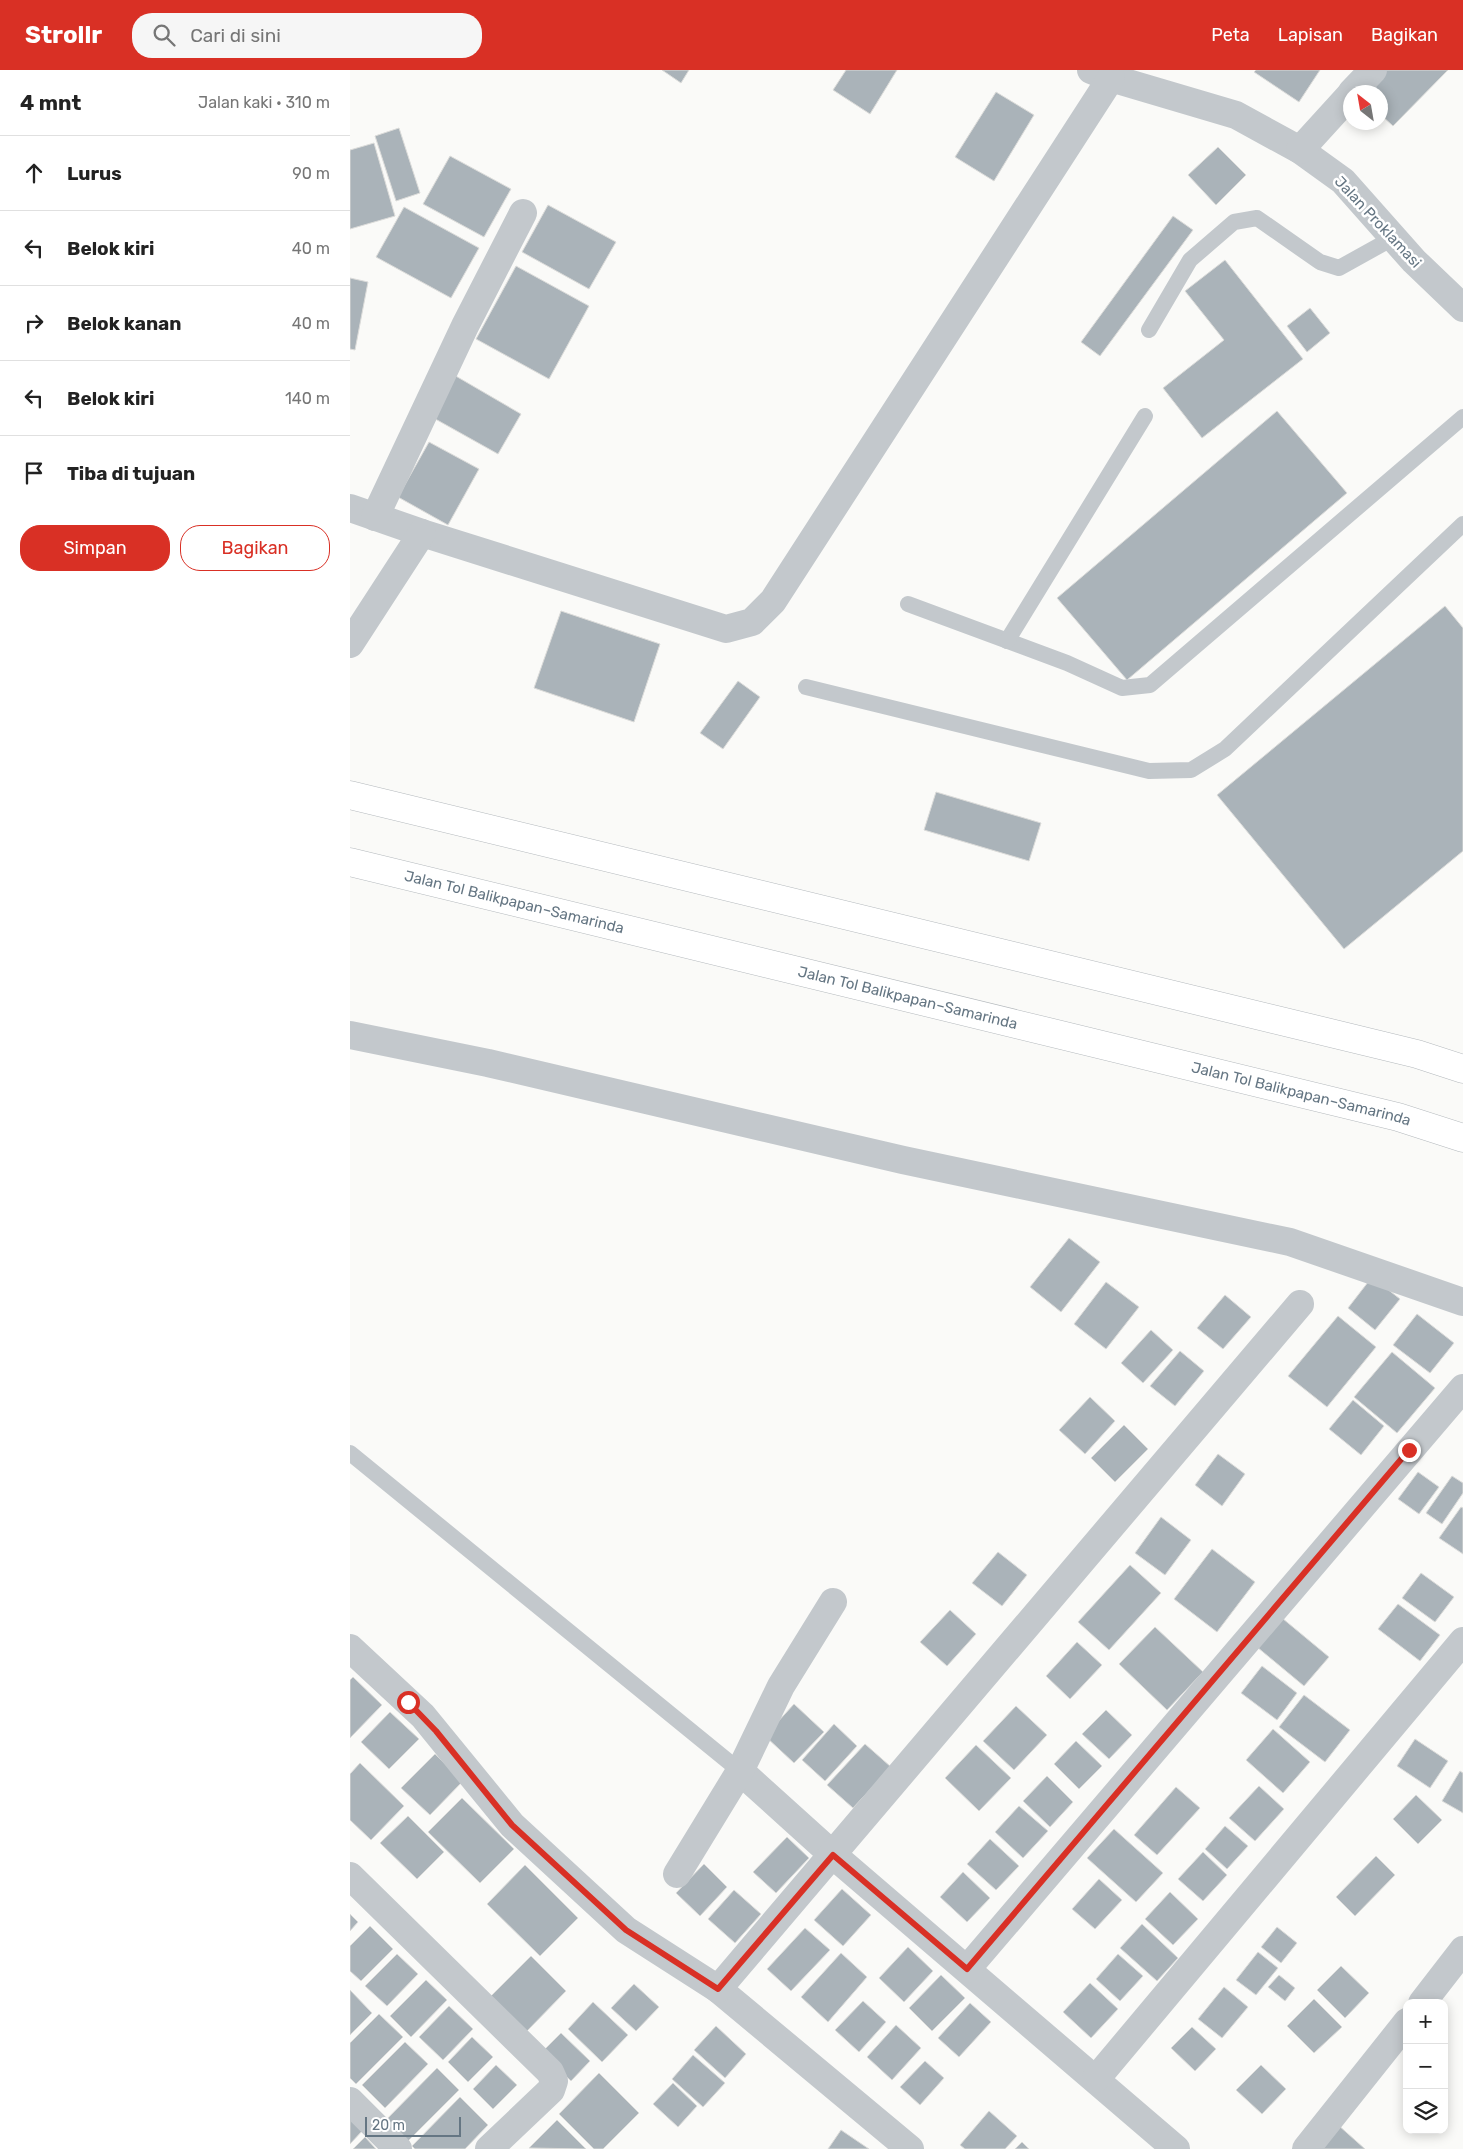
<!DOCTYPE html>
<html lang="id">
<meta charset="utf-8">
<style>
body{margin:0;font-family:Rubik,sans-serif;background:#f6f6f6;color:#222}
.controls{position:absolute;right:15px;bottom:15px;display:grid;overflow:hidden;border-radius:10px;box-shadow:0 2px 12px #0003}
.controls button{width:45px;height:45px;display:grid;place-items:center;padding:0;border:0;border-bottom:1px solid #e0e0e0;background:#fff;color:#222;font:25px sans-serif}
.compass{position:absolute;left:993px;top:15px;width:45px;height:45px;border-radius:50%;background:#fff;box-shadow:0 2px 12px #0003;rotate:329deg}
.scale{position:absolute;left:15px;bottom:12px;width:96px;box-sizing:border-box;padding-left:5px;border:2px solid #657683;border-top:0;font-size:14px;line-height:18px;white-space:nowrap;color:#657683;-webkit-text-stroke:4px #fff;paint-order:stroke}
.stop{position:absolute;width:15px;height:15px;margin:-11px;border:4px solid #d93025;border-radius:50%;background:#fff}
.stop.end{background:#d93025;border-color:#fff;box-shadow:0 1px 5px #0008}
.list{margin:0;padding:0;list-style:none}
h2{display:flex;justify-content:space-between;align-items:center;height:65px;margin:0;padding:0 20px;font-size:21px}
h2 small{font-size:16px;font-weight:400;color:#767676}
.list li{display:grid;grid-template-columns:32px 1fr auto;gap:15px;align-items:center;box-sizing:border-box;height:75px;padding:0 20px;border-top:1px solid #e0e0e0}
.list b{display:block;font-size:19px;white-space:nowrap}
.list em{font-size:16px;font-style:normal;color:#767676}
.actions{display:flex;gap:10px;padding:15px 20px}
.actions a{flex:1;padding:11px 0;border:1px solid #d93025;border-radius:20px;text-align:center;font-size:18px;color:#d93025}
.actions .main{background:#d93025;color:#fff}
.icon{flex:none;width:28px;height:28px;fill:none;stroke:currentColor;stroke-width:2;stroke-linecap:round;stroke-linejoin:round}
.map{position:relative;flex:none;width:1113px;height:2079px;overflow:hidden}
header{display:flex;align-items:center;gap:30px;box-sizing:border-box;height:70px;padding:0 25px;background:#d93025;color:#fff}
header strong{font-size:24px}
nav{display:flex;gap:28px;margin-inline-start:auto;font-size:18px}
.search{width:350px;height:45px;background:#f6f6f6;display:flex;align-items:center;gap:12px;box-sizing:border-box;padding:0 18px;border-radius:20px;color:#767676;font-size:19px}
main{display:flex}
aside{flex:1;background:#fff}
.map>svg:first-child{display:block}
</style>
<header>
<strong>Strollr</strong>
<div class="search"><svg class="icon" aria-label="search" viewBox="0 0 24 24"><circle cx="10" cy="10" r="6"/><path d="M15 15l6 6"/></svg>Cari di sini</div>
<nav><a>Peta</a><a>Lapisan</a><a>Bagikan</a></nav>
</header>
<main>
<aside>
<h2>4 mnt<small>Jalan kaki · 310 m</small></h2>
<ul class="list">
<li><svg class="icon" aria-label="ahead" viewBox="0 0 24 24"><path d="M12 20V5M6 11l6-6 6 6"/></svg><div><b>Lurus</b></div><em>90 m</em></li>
<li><svg class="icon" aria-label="left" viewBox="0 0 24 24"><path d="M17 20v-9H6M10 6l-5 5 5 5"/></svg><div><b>Belok kiri</b></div><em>40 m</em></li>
<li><svg class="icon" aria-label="right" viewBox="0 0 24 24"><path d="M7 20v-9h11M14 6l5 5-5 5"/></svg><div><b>Belok kanan</b></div><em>40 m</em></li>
<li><svg class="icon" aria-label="left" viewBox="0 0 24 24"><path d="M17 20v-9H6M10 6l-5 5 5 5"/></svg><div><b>Belok kiri</b></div><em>140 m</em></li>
<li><svg class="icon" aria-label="arrive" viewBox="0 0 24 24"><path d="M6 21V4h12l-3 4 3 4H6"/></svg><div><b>Tiba di tujuan</b></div></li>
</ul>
<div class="actions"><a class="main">Simpan</a><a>Bagikan</a></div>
</aside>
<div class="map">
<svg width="1113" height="2079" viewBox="0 0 1113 2079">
<rect width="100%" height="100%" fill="#fafaf8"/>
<g fill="#aab3b9" stroke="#dcdcda">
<polygon points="312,0 339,0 331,13"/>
<polygon points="496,0 547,0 520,44 483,20"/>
<polygon points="906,0 970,0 949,32 904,2"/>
<polygon points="1034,0 1098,0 1043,56 1030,44 1030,22 1012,22"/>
<polygon points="646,22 684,45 644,111 605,87"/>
<polygon points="49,58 70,123 46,131 25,66"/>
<polygon points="24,73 45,146 0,159 0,80"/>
<polygon points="868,77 896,105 866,135 838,105"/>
<polygon points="100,86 161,119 134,167 73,134"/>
<polygon points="198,135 266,172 239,219 172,182"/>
<polygon points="54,137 129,178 101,228 26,187"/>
<polygon points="823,146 843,160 750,286 731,272"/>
<polygon points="875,190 953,289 852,368 813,318 874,270 835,221"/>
<polygon points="166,196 239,236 199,309 126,269"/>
<polygon points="0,208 18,212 5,280 0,279"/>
<polygon points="960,238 980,263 957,282 937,256"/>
<polygon points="104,305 171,344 148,384 80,346"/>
<polygon points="927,341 997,423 777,610 707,528"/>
<polygon points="79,372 129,399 98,455 48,427"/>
<polygon points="1095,536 1113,558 1113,781 994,879 867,725"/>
<polygon points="211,541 310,574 284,652 184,618"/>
<polygon points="388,611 410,627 373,679 350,663"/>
<polygon points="586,722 691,753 679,791 574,760"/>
<polygon points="719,1168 750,1192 711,1242 680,1217"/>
<polygon points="1022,1207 1050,1229 1025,1260 998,1238"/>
<polygon points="756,1212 789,1237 756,1279 724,1254"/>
<polygon points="875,1225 901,1247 873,1279 847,1258"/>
<polygon points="1067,1244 1104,1273 1080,1303 1043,1275"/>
<polygon points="988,1246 1026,1277 977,1337 938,1306"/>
<polygon points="801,1260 823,1280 793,1313 771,1293"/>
<polygon points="830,1281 854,1301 825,1336 800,1316"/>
<polygon points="1042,1282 1085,1318 1047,1363 1004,1327"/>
<polygon points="740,1327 765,1351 735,1384 709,1360"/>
<polygon points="1003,1330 1034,1356 1011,1385 979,1359"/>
<polygon points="774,1355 798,1379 765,1412 741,1388"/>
<polygon points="868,1384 895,1404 872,1436 845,1415"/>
<polygon points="1068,1402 1089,1417 1069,1444 1048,1429"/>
<polygon points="1102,1406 1113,1413 1113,1423 1092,1454 1076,1443"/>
<polygon points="1111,1437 1113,1438 1113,1484 1089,1468"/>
<polygon points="811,1447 841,1470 815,1505 785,1483"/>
<polygon points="862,1479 905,1512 867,1562 824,1529"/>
<polygon points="648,1482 677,1505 652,1536 622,1513"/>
<polygon points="780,1495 811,1523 759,1580 728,1552"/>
<polygon points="1071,1503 1104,1527 1085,1552 1052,1528"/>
<polygon points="1048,1534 1090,1565 1070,1591 1028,1559"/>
<polygon points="600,1540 626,1564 597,1596 570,1572"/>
<polygon points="932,1548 979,1587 954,1616 907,1577"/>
<polygon points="805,1557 853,1602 817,1640 769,1594"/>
<polygon points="727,1572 752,1595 720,1629 696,1606"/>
<polygon points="912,1596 947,1623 927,1650 891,1623"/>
<polygon points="3,1607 32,1635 0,1668 0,1610"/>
<polygon points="954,1625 1000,1660 975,1692 929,1657"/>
<polygon points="444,1634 474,1662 444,1693 415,1666"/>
<polygon points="666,1636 697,1665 664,1700 633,1671"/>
<polygon points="756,1640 782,1665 759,1689 732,1664"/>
<polygon points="40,1642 69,1669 39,1699 11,1672"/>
<polygon points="484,1654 507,1676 475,1711 452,1690"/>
<polygon points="923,1659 960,1692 933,1723 896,1690"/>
<polygon points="1065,1669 1098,1691 1080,1718 1047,1696"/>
<polygon points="726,1671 752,1696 729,1719 704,1694"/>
<polygon points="515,1674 541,1697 503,1738 477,1715"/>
<polygon points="626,1675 661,1708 629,1741 595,1708"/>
<polygon points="85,1684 113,1711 80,1745 51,1718"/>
<polygon points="10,1693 54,1736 21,1770 0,1750 0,1704"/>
<polygon points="1110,1701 1113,1703 1113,1743 1092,1731"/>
<polygon points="697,1706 723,1732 700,1757 673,1731"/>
<polygon points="909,1716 934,1739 905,1771 879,1748"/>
<polygon points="826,1717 850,1738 807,1785 784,1765"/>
<polygon points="1066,1725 1092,1750 1068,1774 1043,1749"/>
<polygon points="112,1728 164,1779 130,1813 78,1762"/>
<polygon points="669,1736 698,1761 673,1788 645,1762"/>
<polygon points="58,1746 94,1782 67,1809 30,1773"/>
<polygon points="875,1756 898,1776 877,1799 855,1779"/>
<polygon points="764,1759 813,1803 786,1832 737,1788"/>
<polygon points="437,1767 459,1788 426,1823 403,1802"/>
<polygon points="640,1769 669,1796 646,1820 617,1794"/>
<polygon points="853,1782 877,1805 853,1831 828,1809"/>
<polygon points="1026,1786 1045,1805 1005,1846 986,1827"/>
<polygon points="354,1794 377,1817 350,1846 326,1823"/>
<polygon points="175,1795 228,1848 190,1886 137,1834"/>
<polygon points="613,1802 640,1828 617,1852 590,1827"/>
<polygon points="749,1809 772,1830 745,1859 722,1839"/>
<polygon points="492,1819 521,1845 493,1876 464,1850"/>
<polygon points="384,1820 411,1844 385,1873 358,1849"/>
<polygon points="820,1822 848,1849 823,1875 795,1849"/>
<polygon points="0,1844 8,1852 0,1861"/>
<polygon points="792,1854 828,1888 807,1911 770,1878"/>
<polygon points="20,1856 43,1879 11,1911 0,1901 0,1876"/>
<polygon points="927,1857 947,1873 931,1893 911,1877"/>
<polygon points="455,1858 480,1880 441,1921 417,1899"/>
<polygon points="558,1877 583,1901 554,1932 529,1908"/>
<polygon points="908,1882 928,1898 906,1925 886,1910"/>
<polygon points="491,1883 517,1907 478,1952 451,1927"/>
<polygon points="47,1884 68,1904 37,1936 15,1916"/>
<polygon points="768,1884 793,1906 770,1931 746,1909"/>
<polygon points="181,1886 216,1921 176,1962 140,1927"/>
<polygon points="991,1896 1019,1923 995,1948 967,1920"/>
<polygon points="591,1905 615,1928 582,1961 559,1938"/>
<polygon points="929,1905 945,1918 935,1931 918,1917"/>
<polygon points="76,1910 97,1930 61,1967 40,1946"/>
<polygon points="740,1913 768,1939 741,1968 713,1942"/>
<polygon points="284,1914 309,1937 286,1961 261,1938"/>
<polygon points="874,1917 898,1937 872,1968 848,1949"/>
<polygon points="0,1920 22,1943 0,1965"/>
<polygon points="964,1929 992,1957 964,1983 937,1956"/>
<polygon points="513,1931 536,1952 509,1982 485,1960"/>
<polygon points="243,1932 278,1965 252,1992 218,1959"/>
<polygon points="620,1933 641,1952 609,1987 588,1968"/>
<polygon points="99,1936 123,1959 93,1990 69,1967"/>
<polygon points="29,1944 53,1967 6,2014 0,2008 0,1973"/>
<polygon points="546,1955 571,1978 542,2010 517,1987"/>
<polygon points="366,1956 396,1984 375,2008 344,1980"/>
<polygon points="842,1957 866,1979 845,2001 821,1978"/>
<polygon points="211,1963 240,1991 221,2011 192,1982"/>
<polygon points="122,1967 143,1987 118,2012 98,1992"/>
<polygon points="55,1972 78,1994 35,2038 12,2015"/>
<polygon points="343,1985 375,2013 353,2037 322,2009"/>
<polygon points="575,1991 594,2008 570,2035 550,2017"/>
<polygon points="146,1995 167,2015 143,2039 123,2019"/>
<polygon points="911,1995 936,2019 912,2044 886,2020"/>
<polygon points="87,1998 109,2020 54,2075 32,2054"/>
<polygon points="249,2003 289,2043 253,2079 244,2079 209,2044"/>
<polygon points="323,2013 347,2036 328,2057 303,2034"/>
<polygon points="110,2027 138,2055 115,2079 65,2079 62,2076"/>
<polygon points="639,2041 667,2066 655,2079 615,2079 610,2075"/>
<polygon points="0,2045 14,2059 0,2074"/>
<polygon points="207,2050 236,2079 179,2078"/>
<polygon points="987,2054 1015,2079 964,2079"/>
<polygon points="491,2060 519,2079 478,2079"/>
<polygon points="15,2067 26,2079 3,2079"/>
<polygon points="672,2072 679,2079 665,2079"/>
</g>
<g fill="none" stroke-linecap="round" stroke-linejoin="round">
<g stroke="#b4b9bd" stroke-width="29">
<g id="highway">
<polyline points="0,725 1067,984 1113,999"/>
<path id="s1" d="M 0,792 L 1048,1047 L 1113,1068"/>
</g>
</g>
<g stroke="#c3c8cc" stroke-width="16">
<polyline points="799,260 840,190 884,152 907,148 970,192 989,198 1043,168"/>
<polyline points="558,534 717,593 772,618 800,615 1113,347"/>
<polyline points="657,571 795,346"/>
<polyline points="456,617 799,701 841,700 875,679 1113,454"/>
<polyline points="0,1383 390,1701"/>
</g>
<g stroke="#c3c8cc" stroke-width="28">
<polyline points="741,0 761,8 886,45 950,80 993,111 1064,191 1113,238"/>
<polyline points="1002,22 1023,0"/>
<polyline points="950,80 1001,24"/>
<polyline points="0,438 72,463 376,559 402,552 423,531 761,8"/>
<polyline points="25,447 115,256 173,143"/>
<polyline points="0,574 72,463"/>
<polyline points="0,965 138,993 553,1090 940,1172 1113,1232"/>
<polyline points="0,1578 73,1646 162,1755 276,1860 368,1919 560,2079"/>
<polyline points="390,1701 483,1785 826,2079"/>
<polyline points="327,1804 390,1701 431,1616 483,1532"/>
<polyline points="0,1806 200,2002 204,2011 201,2020 139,2079"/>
<polyline points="617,1899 1113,1318"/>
<polyline points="368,1919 950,1234"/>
<polyline points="1072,1933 1113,1880"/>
<polyline points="746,2009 1113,1571"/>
<polyline points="0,2031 48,2079"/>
<polyline points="956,2079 1057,1952"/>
</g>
<use href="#highway" stroke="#fff" stroke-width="28"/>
</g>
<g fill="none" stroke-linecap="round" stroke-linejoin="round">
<polyline stroke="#d93025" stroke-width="6" points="58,1632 86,1661 162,1755 276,1860 368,1919 483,1785 617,1899 1059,1380"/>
</g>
<g text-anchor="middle" stroke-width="5" stroke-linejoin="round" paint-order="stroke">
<g font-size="15" fill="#657683" stroke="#fff">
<text transform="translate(1028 152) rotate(47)" y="5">Jalan Proklamasi</text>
<text dy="5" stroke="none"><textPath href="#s1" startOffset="169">Jalan Tol Balikpapan–Samarinda</textPath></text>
<text dy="5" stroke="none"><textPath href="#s1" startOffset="574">Jalan Tol Balikpapan–Samarinda</textPath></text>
<text dy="5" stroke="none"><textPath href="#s1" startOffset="979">Jalan Tol Balikpapan–Samarinda</textPath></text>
</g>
</g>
</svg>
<div class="controls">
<button>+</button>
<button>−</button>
<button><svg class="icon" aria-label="layers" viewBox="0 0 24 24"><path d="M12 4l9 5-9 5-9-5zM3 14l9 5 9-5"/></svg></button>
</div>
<svg class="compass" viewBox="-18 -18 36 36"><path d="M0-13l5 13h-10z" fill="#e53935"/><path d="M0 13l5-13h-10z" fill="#767676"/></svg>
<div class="scale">20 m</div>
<div class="stop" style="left:58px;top:1632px"></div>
<div class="stop end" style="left:1059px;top:1380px"></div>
</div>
</main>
